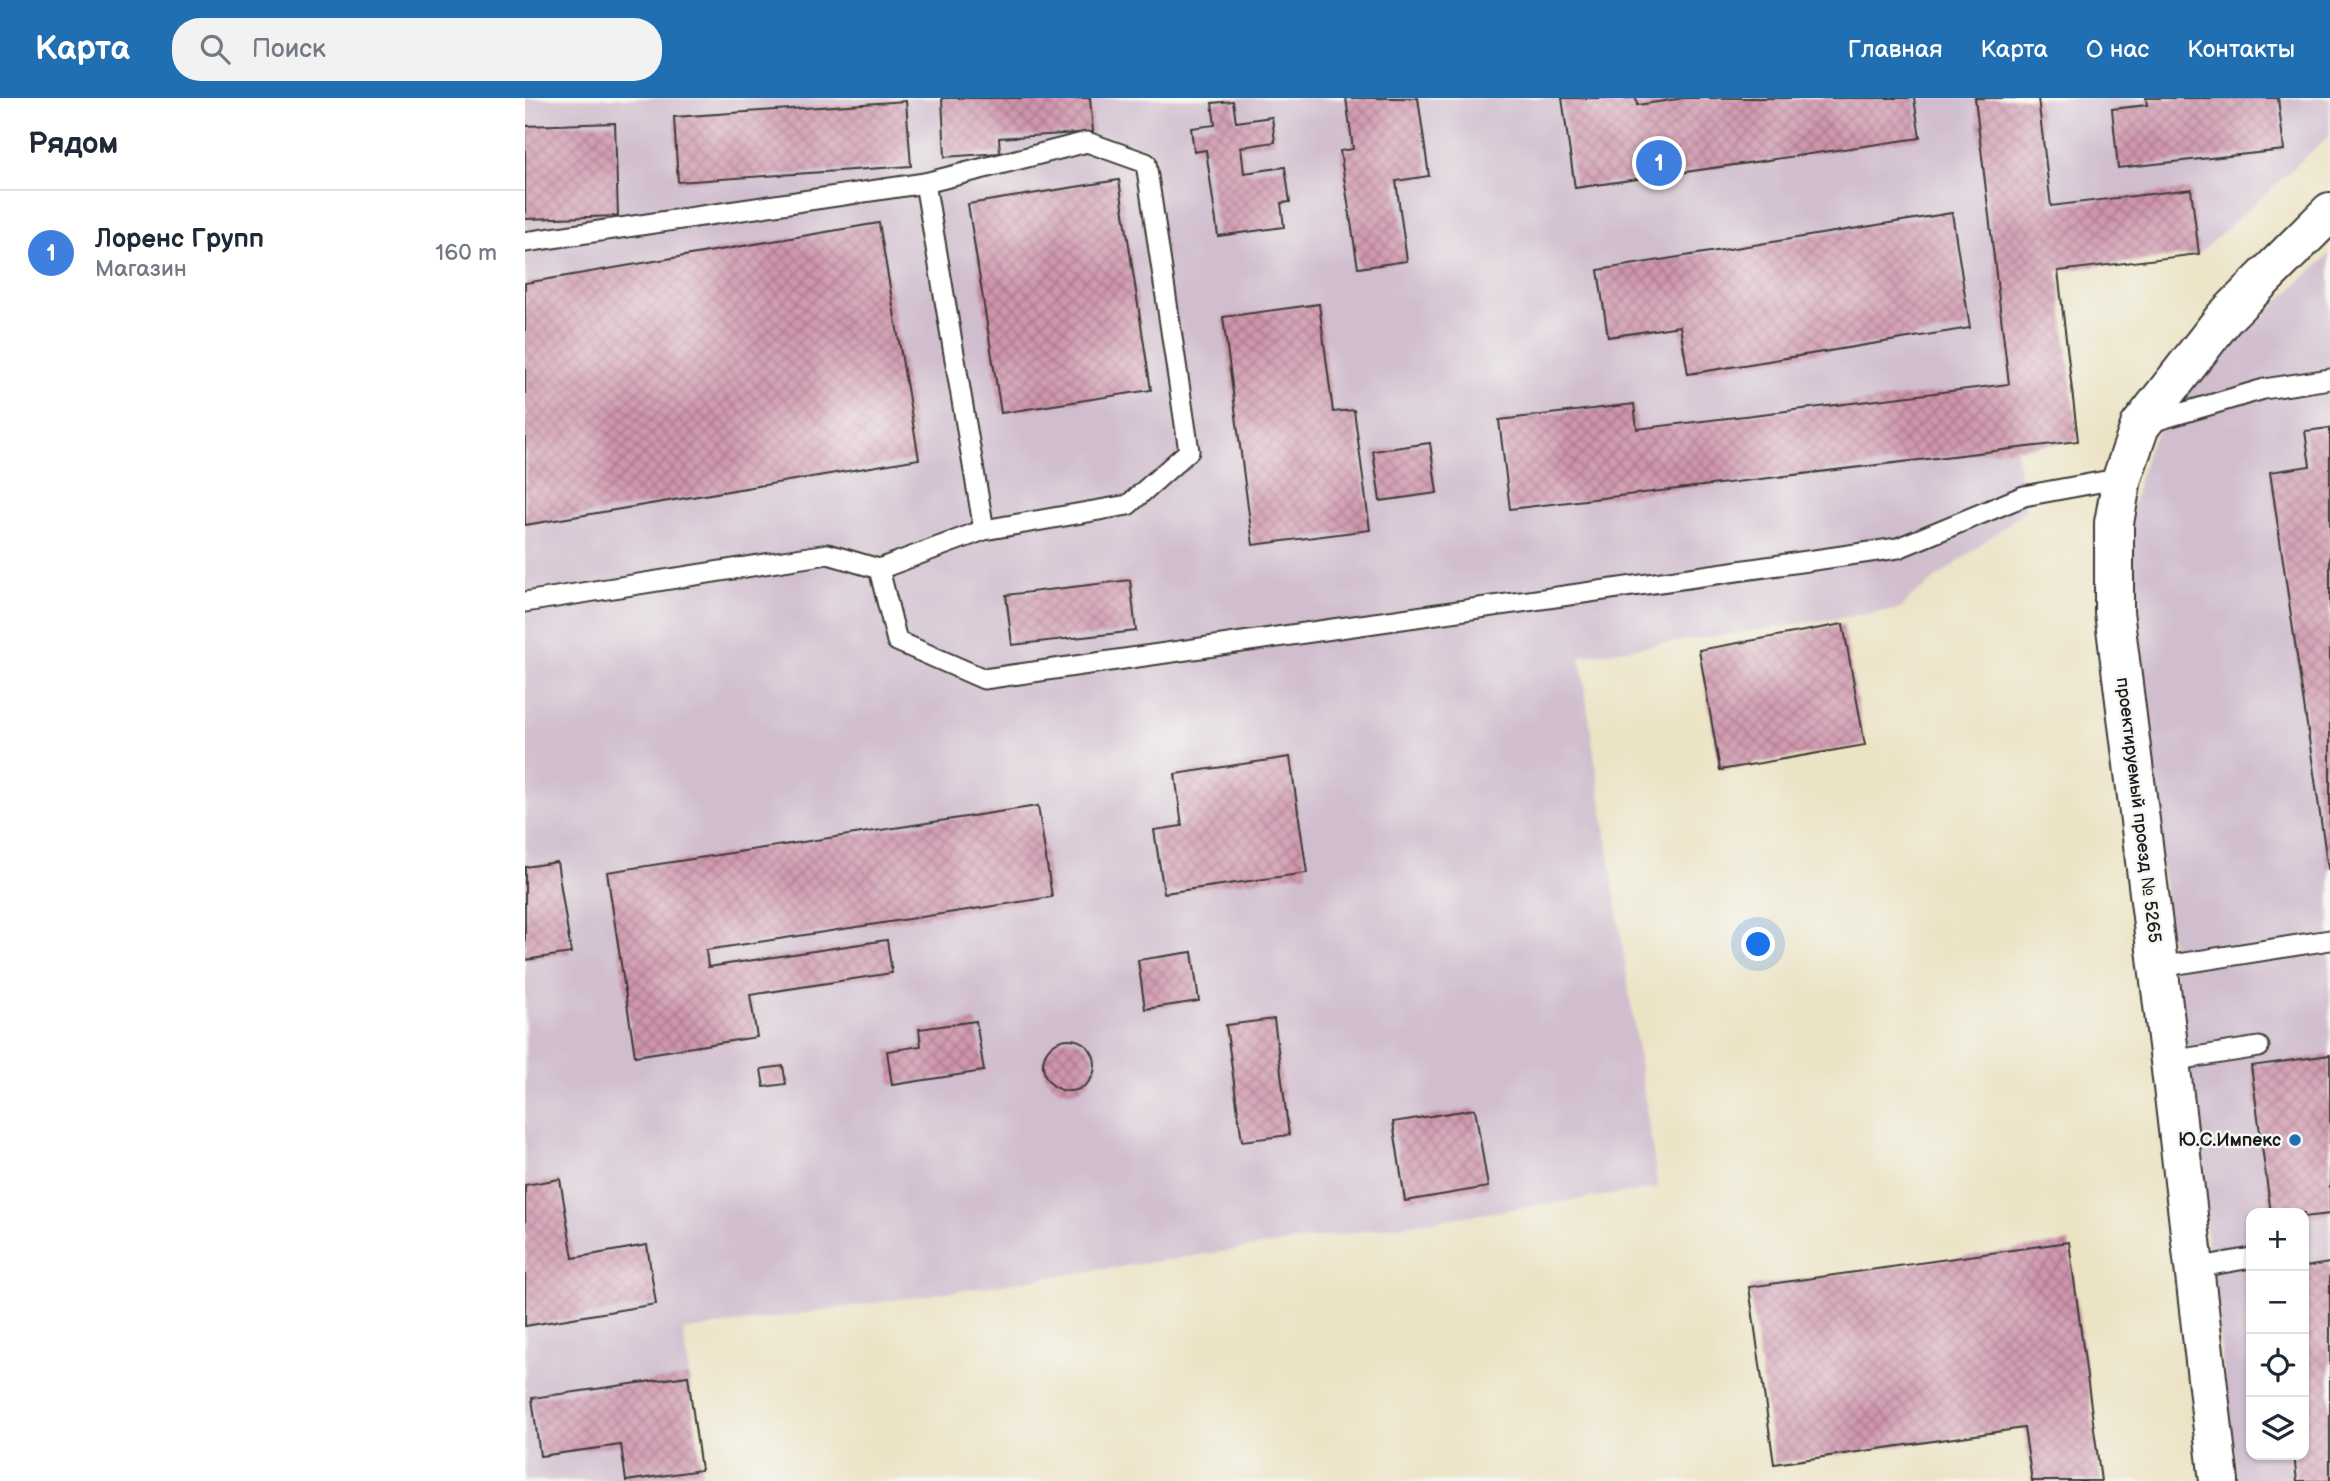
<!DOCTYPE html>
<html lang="ru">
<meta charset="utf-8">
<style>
body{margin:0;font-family:"Balsamiq Sans",sans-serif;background:#f2f2f3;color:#1f2937}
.controls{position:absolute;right:21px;bottom:21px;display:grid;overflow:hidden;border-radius:14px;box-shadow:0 2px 5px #0004}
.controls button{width:63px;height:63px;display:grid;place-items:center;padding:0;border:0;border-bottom:2px solid #e0e1e3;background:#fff;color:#1f2937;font:35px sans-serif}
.you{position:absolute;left:1234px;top:847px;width:24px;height:24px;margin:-18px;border:5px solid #fff;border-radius:50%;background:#1a73e8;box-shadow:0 0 0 10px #1a73e833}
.badge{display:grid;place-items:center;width:46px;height:46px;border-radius:50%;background:#1f6fb2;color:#fff;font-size:23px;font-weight:700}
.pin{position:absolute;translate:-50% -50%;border:4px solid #fff;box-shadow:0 2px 7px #0006}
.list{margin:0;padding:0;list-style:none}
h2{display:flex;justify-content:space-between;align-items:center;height:91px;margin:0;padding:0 28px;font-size:30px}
h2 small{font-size:23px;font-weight:400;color:#747a83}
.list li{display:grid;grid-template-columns:46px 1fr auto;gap:21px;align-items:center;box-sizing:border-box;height:126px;padding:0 28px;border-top:2px solid #e0e1e3}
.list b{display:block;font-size:26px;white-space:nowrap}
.list p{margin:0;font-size:23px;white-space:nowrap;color:#747a83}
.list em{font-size:23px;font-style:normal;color:#747a83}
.icon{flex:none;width:38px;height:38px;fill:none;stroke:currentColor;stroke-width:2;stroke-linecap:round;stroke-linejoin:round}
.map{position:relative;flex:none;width:1805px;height:1383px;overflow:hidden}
header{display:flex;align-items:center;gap:42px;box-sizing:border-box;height:98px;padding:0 35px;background:#1f6fb2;color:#fff}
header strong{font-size:33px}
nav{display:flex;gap:38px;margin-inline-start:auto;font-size:24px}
.search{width:490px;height:63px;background:#f2f2f3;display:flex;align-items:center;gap:18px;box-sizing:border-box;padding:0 24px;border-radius:28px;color:#747a83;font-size:26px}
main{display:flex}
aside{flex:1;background:#fff}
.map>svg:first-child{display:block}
</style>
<header>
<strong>Карта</strong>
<div class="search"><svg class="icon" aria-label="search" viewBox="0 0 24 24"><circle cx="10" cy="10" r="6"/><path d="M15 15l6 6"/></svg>Поиск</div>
<nav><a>Главная</a><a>Карта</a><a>О нас</a><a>Контакты</a></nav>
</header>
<main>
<aside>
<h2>Рядом<small></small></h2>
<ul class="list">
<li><span class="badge" style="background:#3f7fe0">1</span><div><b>Лоренс Групп</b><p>Магазин</p></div><em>160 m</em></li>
</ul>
</aside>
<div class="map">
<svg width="1805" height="1383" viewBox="0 0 1805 1383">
<defs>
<pattern id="building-cross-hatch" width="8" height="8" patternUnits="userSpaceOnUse" patternTransform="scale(1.75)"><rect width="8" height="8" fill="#d095ad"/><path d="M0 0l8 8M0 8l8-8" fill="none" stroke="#a8798c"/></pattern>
</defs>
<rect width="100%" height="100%" fill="#f6f6f2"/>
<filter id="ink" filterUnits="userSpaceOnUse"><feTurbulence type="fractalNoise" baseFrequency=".0143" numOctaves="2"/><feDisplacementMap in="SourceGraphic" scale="14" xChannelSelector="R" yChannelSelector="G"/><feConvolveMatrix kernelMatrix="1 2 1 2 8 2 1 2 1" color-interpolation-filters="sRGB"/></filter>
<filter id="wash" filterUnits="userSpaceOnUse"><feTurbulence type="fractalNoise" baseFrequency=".00686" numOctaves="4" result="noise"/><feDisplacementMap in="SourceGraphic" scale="28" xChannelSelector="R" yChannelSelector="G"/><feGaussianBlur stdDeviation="1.57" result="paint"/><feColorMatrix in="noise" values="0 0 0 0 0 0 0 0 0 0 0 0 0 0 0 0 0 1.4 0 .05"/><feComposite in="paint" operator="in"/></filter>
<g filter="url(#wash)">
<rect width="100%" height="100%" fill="#ece3c4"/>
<g fill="#d0bdce" fill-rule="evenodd">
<polygon points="0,0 1805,0 1805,37 1674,156 1533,173 1553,343 1491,351 1501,412 1383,502 1376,511 1055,558 1133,1090 158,1233 179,1383 0,1383"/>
<path d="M 1805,156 L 1805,1383 L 1712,1383 L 1604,501 L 1607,408 L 1624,348 L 1644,317 L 1693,259 ZM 1726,1115 L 1779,1115 L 1779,1357 L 1726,1357 Z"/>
</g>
<g id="blocks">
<g fill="url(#building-cross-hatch)">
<polygon points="417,0 565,0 568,34 474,40 475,55 420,59"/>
<polygon points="821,0 893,0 904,78 871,83 882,163 833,170 815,53 828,51"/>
<polygon points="1037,0 1111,0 1112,7 1159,0 1389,0 1395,40 1050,90"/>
<polygon points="1450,0 1513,0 1526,108 1666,91 1674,156 1533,173 1553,343 985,411 974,322 1109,306 1112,331 1484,286"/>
<polygon points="1621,0 1753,0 1759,52 1593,70 1587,11 1622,7"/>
<polygon points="381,3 386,68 153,84 149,19"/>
<polygon points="708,3 711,24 747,19 750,44 716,49 719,75 760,69 765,104 756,105 759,129 693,138 681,52 669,54 666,30 690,27 687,5"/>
<polygon points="90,25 93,118 0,121 0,28"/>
<polygon points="594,82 626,292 476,315 443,106"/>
<polygon points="1427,115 1445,230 1163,276 1155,228 1083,239 1073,172"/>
<polygon points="354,125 394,361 0,427 0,185"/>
<polygon points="794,206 808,314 829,312 845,432 728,447 698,219"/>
<polygon points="1805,330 1805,771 1803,771 1745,374 1785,368 1780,333"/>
<polygon points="905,345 912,395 855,403 848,353"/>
<polygon points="605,482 611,533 487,547 481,497"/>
<polygon points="1318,526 1340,647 1195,672 1174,552"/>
<polygon points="765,659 782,775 639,795 629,732 657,728 650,676"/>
<polygon points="513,708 527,799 181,852 183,869 362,842 367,875 225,897 232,939 110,958 82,774"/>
<polygon points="32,764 46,855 0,862 0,769"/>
<polygon points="667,854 674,903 620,911 613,862"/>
<polygon points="749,921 764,1037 717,1043 701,927"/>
<polygon points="451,923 459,973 367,987 362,953 396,948 394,931"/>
<circle cx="544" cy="967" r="26"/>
<polygon points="1805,957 1805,1116 1779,1119 1779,1115 1746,1115 1726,968"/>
<polygon points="258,968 261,986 239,989 236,971"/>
<polygon points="950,1011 963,1089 880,1103 868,1024"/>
<polygon points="35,1081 48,1160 122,1147 131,1206 0,1228 0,1087"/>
<polygon points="1544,1144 1576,1383 1507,1383 1499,1330 1249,1366 1224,1189"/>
<polygon points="1805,1165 1805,1383 1772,1383 1769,1357 1779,1357 1779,1169"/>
<polygon points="163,1278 176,1372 101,1383 96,1347 15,1358 7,1300"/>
</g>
</g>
</g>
<g filter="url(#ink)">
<use href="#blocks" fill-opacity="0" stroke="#3b3a35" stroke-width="2"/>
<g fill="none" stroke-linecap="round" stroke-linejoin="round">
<g stroke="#3b3a35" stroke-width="23">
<g id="lane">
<polyline points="400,85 459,432"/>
<polyline points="0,144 400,85 562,44 621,65 664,353 603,407 459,432 354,471 303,456 0,504"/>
<polyline points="1623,325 1739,291 1805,281"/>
<polyline points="354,471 372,543 459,581 1373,450 1499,398 1597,380"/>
<polyline points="1634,869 1805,842"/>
<polyline points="1645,963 1734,949"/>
<polyline points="1669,1170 1726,1160"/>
</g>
</g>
<g stroke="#3b3a35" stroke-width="42">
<polyline id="street" points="1694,1383 1645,963 1589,514 1589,425 1597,380 1615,328 1699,220 1805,114"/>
</g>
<use href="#lane" stroke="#fff" stroke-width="19"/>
<use href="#street" stroke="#fff" stroke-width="38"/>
</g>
</g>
<circle fill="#1f6fb2" stroke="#f6f6f2" stroke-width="2.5" cx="1770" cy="1042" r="7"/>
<g text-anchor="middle" stroke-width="5" stroke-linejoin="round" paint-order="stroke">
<g font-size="18" fill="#1c1c1c" stroke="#f6f6f2">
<text transform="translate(1614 712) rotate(83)" y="6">проектируемый проезд № 5265</text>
</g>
<g font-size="18" font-weight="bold" fill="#1c1c1c" stroke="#f6f6f2" text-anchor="end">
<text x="1756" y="1048">Ю.С.Импекс</text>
</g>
</g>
</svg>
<div class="controls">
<button>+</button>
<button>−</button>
<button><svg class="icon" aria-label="locate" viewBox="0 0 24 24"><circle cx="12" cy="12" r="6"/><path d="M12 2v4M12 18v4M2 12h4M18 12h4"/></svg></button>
<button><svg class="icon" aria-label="layers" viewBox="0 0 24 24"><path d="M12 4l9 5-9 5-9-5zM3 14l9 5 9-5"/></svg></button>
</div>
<div class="you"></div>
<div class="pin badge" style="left:1134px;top:65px;background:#3f7fe0">1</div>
</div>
</main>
